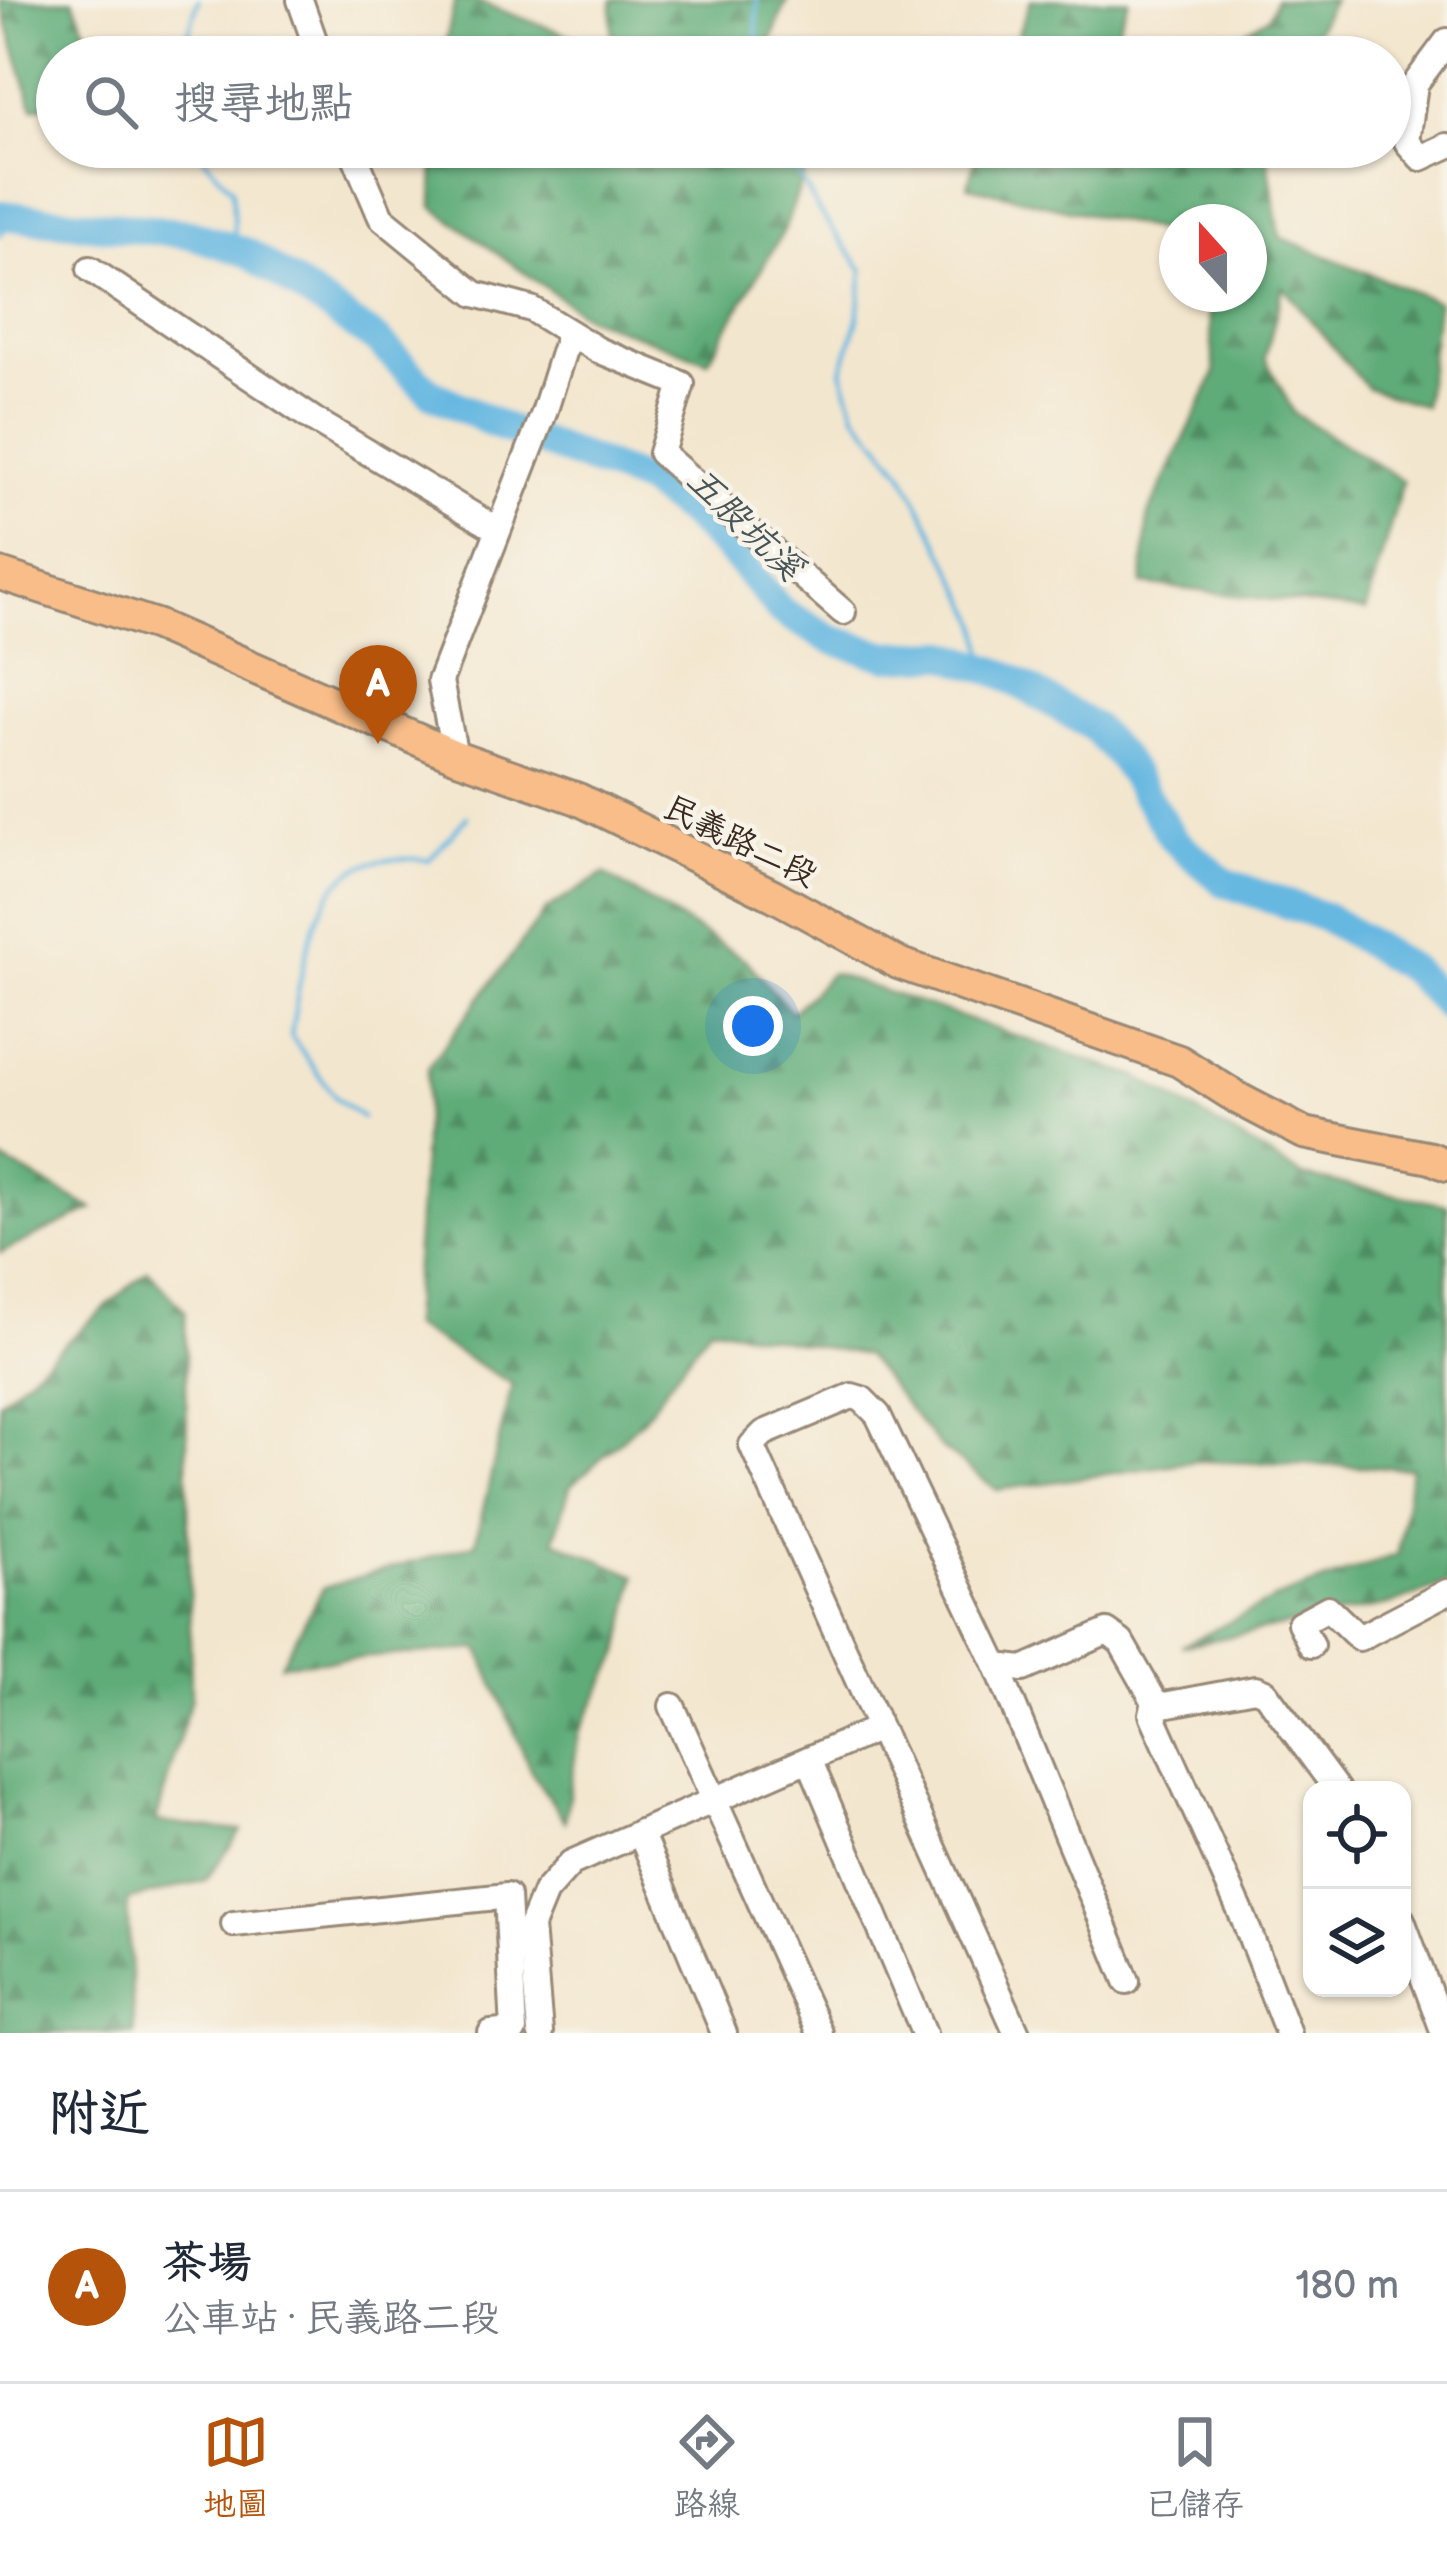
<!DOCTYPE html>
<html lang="zh-TW">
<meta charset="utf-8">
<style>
body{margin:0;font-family:"Balsamiq Sans","LXGW WenKai TC",sans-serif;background:#f2f2f3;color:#1f2937}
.controls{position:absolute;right:36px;bottom:36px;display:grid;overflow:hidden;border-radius:24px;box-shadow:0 3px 9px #0004}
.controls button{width:108px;height:108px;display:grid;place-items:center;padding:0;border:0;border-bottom:3px solid #e0e1e3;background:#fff;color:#1f2937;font:60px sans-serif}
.compass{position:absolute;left:1159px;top:204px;width:108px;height:108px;border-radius:50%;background:#fff;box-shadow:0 3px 9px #0004;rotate:339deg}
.you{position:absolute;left:753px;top:1026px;width:42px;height:42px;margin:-30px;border:9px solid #fff;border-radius:50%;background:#1a73e8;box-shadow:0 0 0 18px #1a73e833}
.badge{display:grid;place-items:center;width:78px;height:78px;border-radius:50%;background:#b45309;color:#fff;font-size:39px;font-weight:700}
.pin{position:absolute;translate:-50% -99px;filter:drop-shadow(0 3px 6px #0008)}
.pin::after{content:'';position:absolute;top:63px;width:42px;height:36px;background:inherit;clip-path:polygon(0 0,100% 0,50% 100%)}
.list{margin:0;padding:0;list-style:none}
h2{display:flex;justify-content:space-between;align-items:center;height:156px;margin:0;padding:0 48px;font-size:51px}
h2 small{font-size:39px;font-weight:400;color:#747a83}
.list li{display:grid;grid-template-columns:78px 1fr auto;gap:36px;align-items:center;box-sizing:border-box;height:192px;padding:0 48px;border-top:3px solid #e0e1e3}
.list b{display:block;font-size:45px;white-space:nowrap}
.list p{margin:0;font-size:39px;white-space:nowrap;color:#747a83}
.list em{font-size:39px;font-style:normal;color:#747a83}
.icon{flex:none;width:66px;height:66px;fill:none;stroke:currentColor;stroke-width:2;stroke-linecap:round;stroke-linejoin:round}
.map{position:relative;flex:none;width:1447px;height:2033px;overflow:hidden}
.search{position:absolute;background:#fff;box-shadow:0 3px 9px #0004;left:36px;right:36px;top:36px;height:132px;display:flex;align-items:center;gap:30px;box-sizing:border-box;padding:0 42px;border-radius:66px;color:#747a83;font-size:45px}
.sheet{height:348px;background:#fff}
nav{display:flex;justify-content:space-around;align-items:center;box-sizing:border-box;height:168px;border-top:3px solid #e0e1e3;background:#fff;font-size:33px;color:#747a83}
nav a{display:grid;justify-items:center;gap:6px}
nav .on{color:#b45309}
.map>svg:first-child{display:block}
</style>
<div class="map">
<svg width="1447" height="2033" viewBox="0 0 1447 2033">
<defs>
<pattern id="forest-firs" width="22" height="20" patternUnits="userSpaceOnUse" patternTransform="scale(3)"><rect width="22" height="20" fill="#5eac78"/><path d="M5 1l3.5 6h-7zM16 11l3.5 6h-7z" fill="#4f8c62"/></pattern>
</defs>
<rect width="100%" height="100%" fill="#f7f3e8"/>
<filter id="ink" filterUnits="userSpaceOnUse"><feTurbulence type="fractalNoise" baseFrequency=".00833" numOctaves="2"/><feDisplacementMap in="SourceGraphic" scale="24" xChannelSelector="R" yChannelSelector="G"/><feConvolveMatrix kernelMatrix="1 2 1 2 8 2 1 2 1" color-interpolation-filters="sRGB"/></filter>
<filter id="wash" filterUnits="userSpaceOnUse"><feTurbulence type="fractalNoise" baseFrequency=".004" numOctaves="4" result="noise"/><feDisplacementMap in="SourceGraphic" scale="48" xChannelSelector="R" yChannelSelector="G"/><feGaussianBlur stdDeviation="2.7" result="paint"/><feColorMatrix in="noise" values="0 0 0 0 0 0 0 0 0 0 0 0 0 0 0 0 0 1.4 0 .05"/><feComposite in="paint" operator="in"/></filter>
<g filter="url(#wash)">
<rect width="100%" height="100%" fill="#f3e6ce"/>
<g fill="url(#forest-firs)" stroke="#4c6b4b" stroke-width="3">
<polygon points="0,0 73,0 98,57 57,57 57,102 33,108"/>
<polygon points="455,0 473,0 612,51 612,0 787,0 765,57 442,57"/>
<polygon points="1031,0 1129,0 1106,57 1009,57"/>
<polygon points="1275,0 1333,0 1301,57 1205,57 1269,17"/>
<polygon points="434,147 802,147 809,162 784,230 708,361 585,316 433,207"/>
<polygon points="978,147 1266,147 1280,237 1438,302 1424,406 1367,388 1283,287 1265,358 1294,413 1403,481 1366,611 1142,584 1148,515 1215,374 1207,294 1249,294 1249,222 1177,222 1177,235 968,186"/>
<polygon points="604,874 746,960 792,1013 831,973 1138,1077 1303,1176 1447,1205 1447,1584 1393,1604 1181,1646 1280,1597 1398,1554 1411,1468 1197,1461 997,1490 939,1446 865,1355 710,1326 642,1420 570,1487 554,1540 636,1576 620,1653 579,1733 565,1821 532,1773 479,1649 281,1664 323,1588 475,1544 512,1384 411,1326 428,1067 546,910"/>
<polygon points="0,1159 93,1209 0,1253"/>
<polygon points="148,1270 185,1311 191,1697 156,1822 241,1831 206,1880 127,1901 134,2033 0,2033 0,1401"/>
</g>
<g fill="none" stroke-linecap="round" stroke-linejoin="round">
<g stroke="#66b8e1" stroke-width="4.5">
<polyline points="757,0 757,57"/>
<polyline points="182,57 198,0"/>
<polyline points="200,147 205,159 232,189 235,249"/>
<polyline points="784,147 818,210 863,270 858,319 842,370 855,413 902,471 978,619 988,670"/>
<polyline points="0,235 14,217"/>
<path d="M 362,1118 L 335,1097 L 291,1036 C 298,990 309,895 354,870 C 377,857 404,858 429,860 L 467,817"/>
</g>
<polyline stroke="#66b8e1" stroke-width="30" points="0,215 190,234 248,253 379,342 431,393 499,426 646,482 690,514 734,555 781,611 832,640 888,656 944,654 1005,675 1093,727 1123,760 1174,840 1224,882 1327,918 1412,970 1447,1006"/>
</g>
</g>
<g filter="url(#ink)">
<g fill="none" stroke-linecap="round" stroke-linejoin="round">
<g stroke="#978876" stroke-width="30">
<g id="minor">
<polyline points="300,0 320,57"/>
<polyline points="1447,41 1415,84 1407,142 1421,158 1447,146"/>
<polyline points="351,147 381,217 475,294 531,309 598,350 682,384 661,453 843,612"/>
<polyline points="90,269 314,420 498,530"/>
<polyline points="455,756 440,681 544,413 569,334"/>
<polyline points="1311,1645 1300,1623 1328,1608 1359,1638 1447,1592"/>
<polyline points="997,1666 1127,1981"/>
<polyline points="1155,1702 1152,1714 1243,1917 1288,2033"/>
<polyline points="672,1706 819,2033"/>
<polyline points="809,1759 924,2033"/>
<polyline points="640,1832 724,2033"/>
<polyline points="1402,1920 1444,2033"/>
<polyline points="234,1924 507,1896 514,2031 491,2033"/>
<polyline points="540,2033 531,1926 545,1892 571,1863 879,1728"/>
<polyline points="1017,2033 752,1445 764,1433 852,1396 862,1399 878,1415 997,1666 1023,1669 1107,1632 1121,1642 1155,1702 1164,1705 1255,1688 1265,1692 1337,1790"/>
</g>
</g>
<g stroke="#978876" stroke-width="36">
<polyline id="major" points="0,574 156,625 455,756 578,799 773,895 898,963 1179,1061 1239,1099 1304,1133 1431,1158 1447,1165"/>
</g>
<use href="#minor" stroke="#fff" stroke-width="24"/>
<use href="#major" stroke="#f8bd88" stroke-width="30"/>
</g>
</g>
<g text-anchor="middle" stroke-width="9" stroke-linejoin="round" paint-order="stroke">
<g font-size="33" fill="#3b2a1e" stroke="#f7f3e8">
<text transform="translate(741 840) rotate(26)" y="12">民義路二段</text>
</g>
<g font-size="36" font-style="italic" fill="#485558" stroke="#f7f3e8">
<text transform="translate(746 523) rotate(44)" y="13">五股坑溪</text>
</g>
</g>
</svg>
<div class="controls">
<button><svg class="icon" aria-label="locate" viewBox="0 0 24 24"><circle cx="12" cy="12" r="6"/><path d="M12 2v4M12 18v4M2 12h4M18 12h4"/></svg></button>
<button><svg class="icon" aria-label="layers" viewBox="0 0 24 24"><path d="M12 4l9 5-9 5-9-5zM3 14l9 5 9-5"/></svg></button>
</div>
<svg class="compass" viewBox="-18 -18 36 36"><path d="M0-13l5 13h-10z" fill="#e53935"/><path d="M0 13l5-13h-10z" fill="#747a83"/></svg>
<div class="you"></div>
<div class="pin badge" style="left:378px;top:744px">A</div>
<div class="search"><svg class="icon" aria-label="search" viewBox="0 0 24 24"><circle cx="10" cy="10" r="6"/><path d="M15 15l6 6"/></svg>搜尋地點</div>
</div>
<section class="sheet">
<h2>附近<small></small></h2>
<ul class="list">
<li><span class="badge">A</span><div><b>茶場</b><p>公車站 · 民義路二段</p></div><em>180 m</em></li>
</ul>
</section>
<nav>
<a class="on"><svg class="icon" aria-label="map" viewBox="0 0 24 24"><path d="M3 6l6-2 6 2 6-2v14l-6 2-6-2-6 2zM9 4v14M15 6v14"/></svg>地圖</a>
<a><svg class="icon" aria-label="directions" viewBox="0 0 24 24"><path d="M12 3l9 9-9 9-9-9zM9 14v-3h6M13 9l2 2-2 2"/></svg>路線</a>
<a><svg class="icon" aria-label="saved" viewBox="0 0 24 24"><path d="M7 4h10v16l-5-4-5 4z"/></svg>已儲存</a>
</nav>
